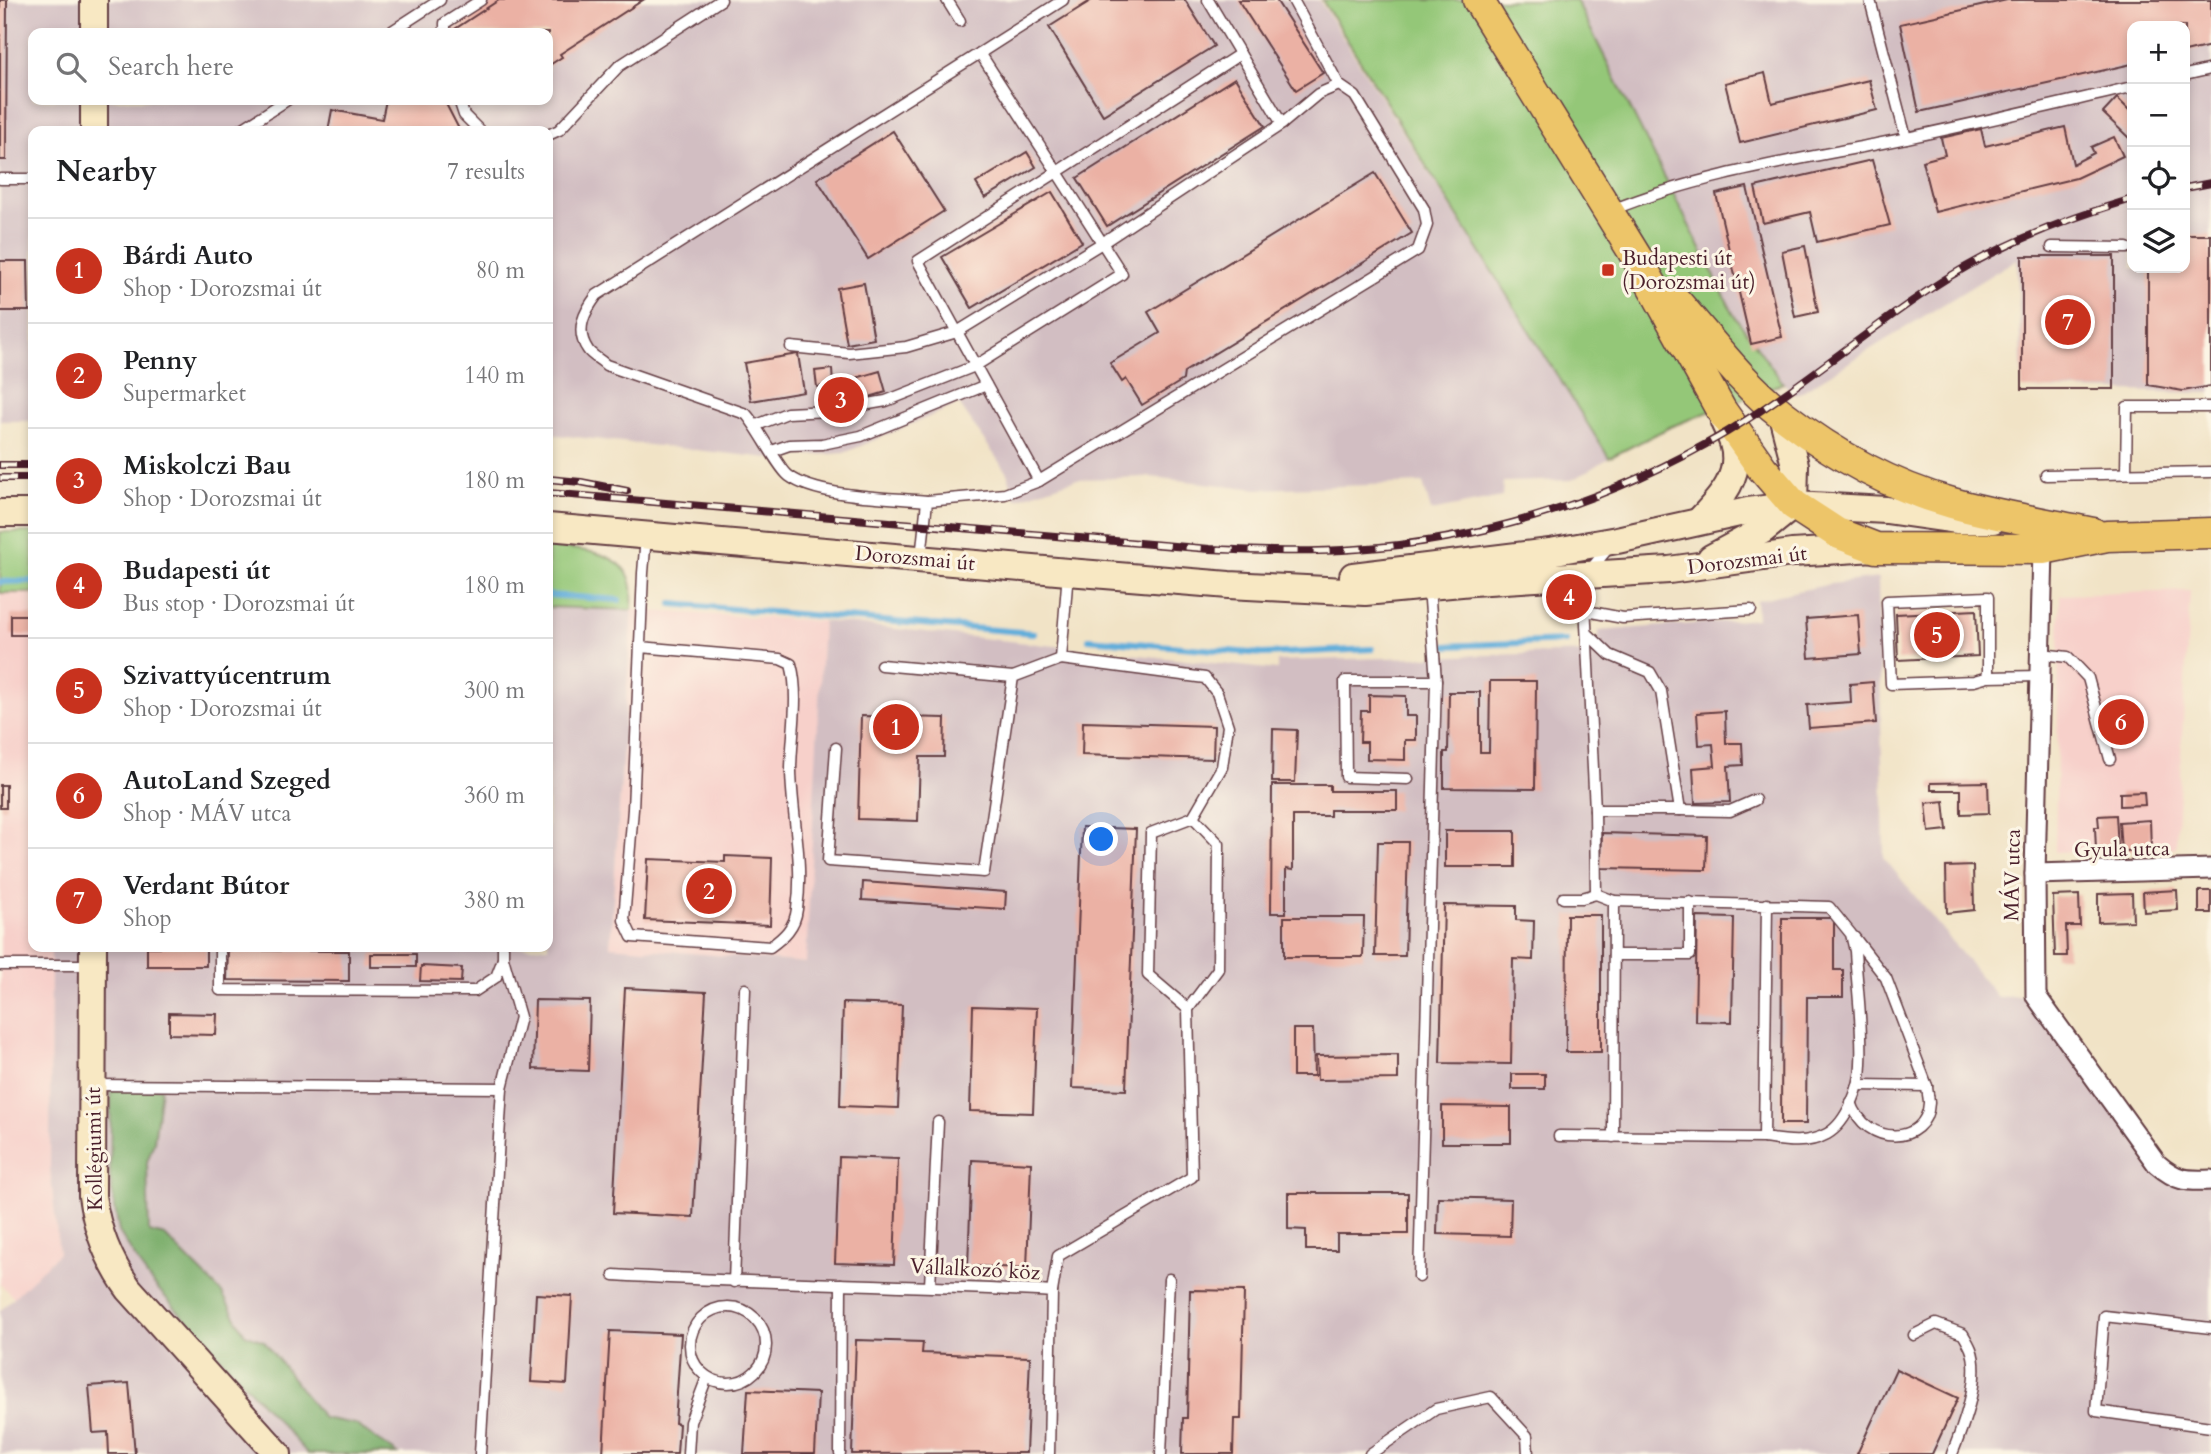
<!DOCTYPE html>
<meta charset="utf-8">
<style>
body{margin:0;font-family:Cardo,serif;background:#f2f2f2;color:#202124}
.controls{position:absolute;right:21px;top:21px;display:grid;overflow:hidden;border-radius:14px;box-shadow:0 4px 10px #0003}
.controls button{width:63px;height:63px;display:grid;place-items:center;padding:0;border:0;border-bottom:2px solid #e0e0e0;background:#fff;color:#202124;font:35px sans-serif}
.you{position:absolute;left:1102px;top:840px;width:24px;height:24px;margin:-18px;border:5px solid #fff;border-radius:50%;background:#1a73e8;box-shadow:0 0 0 10px #1a73e833}
.badge{display:grid;place-items:center;width:46px;height:46px;border-radius:50%;background:#c8321e;color:#fff;font-size:23px;font-weight:700}
.pin{position:absolute;translate:-50% -50%;border:4px solid #fff;box-shadow:0 2px 7px #0006}
.list{margin:0;padding:0;list-style:none}
h2{display:flex;justify-content:space-between;align-items:center;height:91px;margin:0;padding:0 28px;font-size:30px}
h2 small{font-size:23px;font-weight:400;color:#757577}
.list li{display:grid;grid-template-columns:46px 1fr auto;gap:21px;align-items:center;box-sizing:border-box;height:105px;padding:0 28px;border-top:2px solid #e0e0e0}
.list b{display:block;font-size:26px;white-space:nowrap}
.list p{margin:0;font-size:23px;white-space:nowrap;color:#757577}
.list em{font-size:23px;font-style:normal;color:#757577}
.icon{flex:none;width:38px;height:38px;fill:none;stroke:currentColor;stroke-width:2;stroke-linecap:round;stroke-linejoin:round}
.map{position:relative;flex:none;width:2211px;height:1454px;overflow:hidden}
.search{position:absolute;background:#fff;box-shadow:0 4px 10px #0003;left:28px;top:28px;width:525px;height:77px;display:flex;align-items:center;gap:18px;box-sizing:border-box;padding:0 24px;border-radius:14px;color:#757577;font-size:26px}
.panel{position:absolute;background:#fff;box-shadow:0 4px 10px #0003;left:28px;top:126px;width:525px;height:826px;border-radius:14px}
.map>svg:first-child{display:block}
</style>
<div class="map">
<svg width="2211" height="1454" viewBox="0 0 2211 1454">
<rect width="100%" height="100%" fill="#fcf5e5"/>
<filter id="ink" filterUnits="userSpaceOnUse"><feTurbulence type="fractalNoise" baseFrequency=".0143" numOctaves="2"/><feDisplacementMap in="SourceGraphic" scale="14" xChannelSelector="R" yChannelSelector="G"/><feConvolveMatrix kernelMatrix="1 2 1 2 8 2 1 2 1" color-interpolation-filters="sRGB"/></filter>
<filter id="wash" filterUnits="userSpaceOnUse"><feTurbulence type="fractalNoise" baseFrequency=".00686" numOctaves="4" result="noise"/><feDisplacementMap in="SourceGraphic" scale="28" xChannelSelector="R" yChannelSelector="G"/><feGaussianBlur stdDeviation="1.57" result="paint"/><feColorMatrix in="noise" values="0 0 0 0 0 0 0 0 0 0 0 0 0 0 0 0 0 1.4 0 .05"/><feComposite in="paint" operator="in"/></filter>
<g filter="url(#wash)">
<rect width="100%" height="100%" fill="#f1e3c6"/>
<g fill="#f7d0ca">
<polygon points="2190,591 2176,848 2055,852 2060,595"/>
<polygon points="0,593 33,593 33,947 51,947 50,1168 59,1253 14,1298 0,1284"/>
<polygon points="632,610 823,621 807,963 610,947"/>
</g>
<g fill="#d2bec2" fill-rule="evenodd">
<path d="M 0,0 L 1319,0 L 1609,458 L 1572,480 L 1503,482 L 1502,497 L 1431,511 L 1423,483 L 1258,489 L 1150,477 L 1077,479 L 1016,499 L 1007,473 L 959,404 L 844,453 L 769,458 L 548,434 L 548,131 L 33,131 L 33,421 L 0,421 ZM 33,33 L 548,33 L 548,100 L 33,100 Z"/>
<path d="M 1576,0 L 2211,0 L 2211,393 L 2022,389 L 2017,259 L 1796,395 L 1783,383 L 1734,315 ZM 2132,26 L 2185,26 L 2185,268 L 2132,268 Z"/>
<polygon points="1878,578 1884,858 1997,997 2036,996 2183,1180 2211,1180 2211,1454 0,1454 0,1311 59,1253 50,1168 51,947 548,947 548,607 632,610 610,946 806,963 823,621 1277,670 1277,661 1597,652 1598,631 1757,619 1756,600 1831,584"/>
</g>
<g fill="#94c778" stroke="#6f7352" stroke-width="2">
<polygon points="1322,0 1576,0 1734,315 1783,383 1670,427 1609,458"/>
<rect x="0" y="532" width="33" height="61"/>
<path d="M 548,547 C 577,549 627,550 632,587 C 633,594 632,602 632,610 L 548,607 Z"/>
</g>
<polygon fill="#77ac68" stroke="#60664a" stroke-width="2" points="161,1088 154,1142 147,1162 149,1232 165,1236 222,1293 245,1334 264,1341 323,1418 355,1424 398,1454 308,1454 148,1278 119,1232 110,1178 111,1090"/>
<g fill="none" stroke-linecap="round" stroke-linejoin="round">
<g stroke="#61adda" stroke-width="6">
<polyline points="0,582 33,581"/>
<polyline points="548,595 619,600"/>
<polyline points="672,604 1034,633"/>
<polyline points="1089,639 1262,654 1372,649"/>
<polyline points="1446,646 1566,641"/>
</g>
</g>
<g id="blocks">
<g fill="#ebb1a4">
<polygon points="0,0 7,0 6,160 0,160"/>
<polygon points="499,0 643,0 560,54 562,57 548,66 548,33 454,33 452,31"/>
<polygon points="1092,0 1185,0 1214,46 1103,115 1049,27"/>
<polygon points="1238,0 1276,0 1323,73 1296,90"/>
<polygon points="2007,0 2211,0 2211,46 2185,52 2185,26 2132,26 2132,64 1919,112 1900,24"/>
<polygon points="1765,73 1772,103 1869,80 1877,110 1740,143 1725,83"/>
<polygon points="1235,78 1265,126 1107,226 1077,178"/>
<polygon points="2117,98 2132,113 2132,141 2103,113"/>
<polygon points="386,100 444,100 460,131 328,131 332,110 382,119"/>
<polygon points="2065,127 2073,164 2094,153 2091,147 2114,137 2123,156 2076,178 1935,212 1922,161 1945,155 1941,138 1981,129 1985,146"/>
<polygon points="893,131 944,211 868,259 817,179"/>
<polygon points="1027,152 1036,167 985,198 976,183"/>
<polygon points="1872,160 1890,225 1817,242 1810,212 1763,223 1755,187"/>
<polygon points="1375,173 1412,233 1184,372 1183,380 1142,405 1126,379 1122,382 1110,363 1160,333 1148,312"/>
<polygon points="1747,187 1782,337 1751,344 1716,194"/>
<polygon points="1052,192 1082,242 972,308 942,257"/>
<polygon points="2185,235 2211,235 2211,386 2183,391 2148,385 2148,268 2185,268"/>
<polygon points="1805,246 1818,312 1795,317 1782,251"/>
<rect x="2022" y="256" width="92" height="133"/>
<polygon points="0,261 28,261 29,311 0,311"/>
<polygon points="864,283 874,339 847,344 837,288"/>
<polygon points="798,354 804,392 751,401 744,363"/>
<polygon points="832,369 833,385 817,387 815,371"/>
<polygon points="880,371 886,392 863,399 856,378"/>
<polygon points="1976,610 1978,656 1898,660 1896,614"/>
<rect x="11" y="615" width="22" height="20"/>
<polygon points="1858,615 1861,654 1809,658 1806,619"/>
<polygon points="1490,681 1536,681 1535,789 1444,788 1444,752 1448,752 1449,692 1480,692 1480,752 1489,752"/>
<polygon points="1873,682 1876,723 1809,728 1807,705 1851,702 1850,684"/>
<polygon points="1369,695 1406,696 1406,716 1416,716 1416,740 1405,740 1405,760 1367,759 1367,742 1360,742 1361,711 1369,711"/>
<polygon points="1725,711 1726,743 1742,743 1743,765 1728,766 1730,802 1695,803 1693,768 1715,766 1713,744 1699,745 1697,713"/>
<polygon points="861,716 945,718 944,757 920,757 918,821 858,819"/>
<polygon points="1083,722 1214,726 1213,759 1082,755"/>
<polygon points="1273,729 1297,730 1295,782 1272,782"/>
<polygon points="1988,782 1989,813 1961,814 1961,790 1931,790 1931,783"/>
<rect x="0" y="785" width="6" height="23"/>
<polygon points="1272,785 1330,785 1330,791 1397,791 1397,810 1330,810 1330,816 1293,816 1293,870 1286,869 1286,913 1271,913"/>
<polygon points="2144,792 2145,805 2120,806 2120,793"/>
<polygon points="1944,801 1947,830 1929,832 1926,803"/>
<polygon points="2116,815 2118,849 2096,850 2095,827 2099,827 2098,816"/>
<polygon points="2150,820 2151,850 2121,851 2119,822"/>
<polygon points="1082,827 1136,829 1126,1090 1072,1088"/>
<rect x="1445" y="831" width="70" height="36"/>
<polygon points="1602,833 1707,836 1706,870 1601,868"/>
<polygon points="1378,842 1408,842 1405,956 1375,956"/>
<polygon points="725,856 772,858 770,925 645,920 648,859 725,862"/>
<polygon points="1973,866 1974,910 1947,913 1946,867"/>
<polygon points="863,882 1006,892 1005,909 862,900"/>
<polygon points="2177,890 2178,910 2144,912 2143,892"/>
<rect x="2199" y="891" width="12" height="22"/>
<polygon points="2132,893 2133,921 2098,922 2098,894"/>
<polygon points="2079,895 2080,926 2066,926 2067,956 2055,956 2053,896"/>
<polygon points="1444,905 1516,906 1516,920 1534,921 1533,960 1513,959 1511,1064 1440,1063"/>
<polygon points="1567,915 1601,915 1601,1052 1566,1052"/>
<polygon points="1284,917 1364,917 1363,957 1284,957"/>
<polygon points="1697,917 1734,918 1732,1022 1695,1021"/>
<polygon points="1782,918 1834,918 1834,970 1843,970 1843,997 1807,997 1806,1124 1781,1124"/>
<rect x="147" y="947" width="59" height="19"/>
<polygon points="228,950 349,951 349,981 227,980"/>
<rect x="371" y="954" width="45" height="13"/>
<polygon points="421,966 462,968 461,982 420,981"/>
<polygon points="625,988 706,992 693,1217 613,1213"/>
<polygon points="535,1000 590,1001 588,1071 533,1069"/>
<polygon points="843,1003 902,1005 898,1108 840,1106"/>
<polygon points="973,1006 1037,1008 1033,1113 970,1111"/>
<polygon points="169,1013 217,1014 216,1035 169,1034"/>
<polygon points="1293,1029 1313,1029 1314,1076 1293,1076"/>
<polygon points="1398,1055 1398,1079 1317,1080 1316,1056"/>
<rect x="1512" y="1074" width="33" height="15"/>
<polygon points="1442,1106 1511,1107 1511,1143 1442,1143"/>
<polygon points="839,1157 898,1159 894,1265 835,1263"/>
<polygon points="972,1160 1031,1163 1027,1268 968,1266"/>
<polygon points="1288,1193 1408,1193 1408,1234 1337,1234 1337,1250 1306,1250 1306,1230 1288,1229"/>
<polygon points="1438,1197 1511,1199 1510,1236 1437,1234"/>
<polygon points="1190,1290 1244,1291 1241,1419 1234,1419 1233,1454 1182,1454 1183,1418 1187,1418"/>
<polygon points="536,1294 572,1296 567,1384 531,1382"/>
<polygon points="610,1331 681,1334 675,1423 679,1424 677,1454 603,1454"/>
<polygon points="856,1340 923,1342 922,1353 1030,1357 1026,1453 852,1454"/>
<polygon points="1896,1369 1958,1398 1932,1454 1857,1454"/>
<polygon points="129,1383 135,1454 109,1454 108,1432 93,1433 89,1386"/>
<polygon points="748,1390 818,1393 815,1454 744,1454"/>
</g>
</g>
</g>
<g filter="url(#ink)">
<use href="#blocks" fill-opacity="0" stroke="#633c42" stroke-width="2"/>
<g fill="none" stroke-linecap="round" stroke-linejoin="round">
<g stroke="#633c42" stroke-width="13">
<g id="lane">
<polyline points="947,0 960,21"/>
<polyline points="1063,0 980,53 1057,172 1240,54"/>
<polyline points="1293,0 1339,85"/>
<polyline points="1870,0 1906,138"/>
<polyline points="389,33 440,0"/>
<polyline points="445,33 445,23 481,0"/>
<polyline points="2185,75 2211,69"/>
<polyline points="459,100 464,115 480,131"/>
<polyline points="239,131 287,100"/>
<polyline points="548,135 559,130 619,66 721,0"/>
<polyline points="0,179 33,179"/>
<path d="M 1612,210 C 1698,175 1791,161 1882,143 C 1966,126 2049,106 2132,87"/>
<polyline points="2052,247 2127,248"/>
<polyline points="757,425 787,413 828,411 886,401 975,366 1122,274 1057,172 918,261 957,332 906,347 849,353 791,347"/>
<polyline points="772,451 789,445 822,444 861,436 986,385"/>
<polyline points="2126,472 2127,407 2211,407"/>
<polyline points="2046,475 2211,472"/>
<polyline points="1039,481 1418,250 1427,225 1424,209 1355,96 1339,85 1318,94 1282,124"/>
<path d="M 927,501 C 890,497 819,498 789,476 C 778,468 759,428 746,414 L 606,365 C 601,360 591,355 588,350 C 574,330 585,311 597,295 L 980,53"/>
<polyline points="1609,547 1586,575 1585,603 1595,810 1596,894 1614,901 1613,1137"/>
<polyline points="921,558 927,501 1005,494 1039,481 957,332 1102,243 1282,124 1208,0"/>
<polyline points="1068,572 1061,659 1205,678 1217,693 1228,726 1222,767 1193,817"/>
<polyline points="1586,611 1623,618 1751,610"/>
<polyline points="1588,634 1610,655 1650,672 1661,691 1680,810 1595,810"/>
<path d="M 640,647 L 780,659 L 791,664 C 800,698 791,736 791,771 C 792,817 804,863 797,909 C 795,927 784,937 770,947 L 632,937 L 624,920 L 633,809 L 643,573 L 646,536"/>
<polyline points="2041,654 2068,657 2088,678 2110,759"/>
<polyline points="881,665 1013,677"/>
<polyline points="1988,677 1974,681 1891,684 1887,601 1988,597 1988,677 2040,676"/>
<polyline points="836,748 828,861 984,872 1013,677 1061,659"/>
<polyline points="1408,779 1346,777 1345,681 1436,681"/>
<polyline points="1680,810 1730,811 1755,800"/>
<polyline points="1563,898 1582,898 1596,894"/>
<path d="M 1614,901 L 1829,907 L 1851,934 L 1855,951 C 1857,988 1863,1027 1861,1064 C 1861,1086 1847,1123 1827,1134 C 1807,1145 1784,1141 1764,1138 L 1767,904"/>
<polyline points="220,947 220,990 475,991 496,977 503,959"/>
<polyline points="1614,955 1690,955 1690,902"/>
<polyline points="0,965 90,965"/>
<polyline points="93,1085 502,1088"/>
<polyline points="1858,1085 1927,1086"/>
<path d="M 1851,1102 C 1865,1147 1927,1146 1929,1103 C 1929,1098 1927,1091 1927,1086 L 1886,978 L 1854,937"/>
<polyline points="1559,1136 1764,1138"/>
<path d="M 614,1275 C 760,1284 906,1284 1052,1292 L 1049,1454"/>
<polyline points="1419,1277 1436,681 1429,587"/>
<polyline points="734,1282 745,989"/>
<polyline points="930,1286 938,1122"/>
<polyline points="1052,1292 1058,1256 1192,1177 1188,1009 1148,975 1151,833 1193,817 1219,844 1218,969 1188,1009"/>
<circle cx="728" cy="1345" r="38"/>
<polyline points="2211,1328 2104,1316 2096,1411 2211,1427"/>
<path d="M 1914,1335 L 1936,1324 L 1963,1334 C 1966,1339 1969,1344 1971,1349 C 1982,1377 1963,1427 1952,1454"/>
<polyline points="480,1454 502,1088 520,1017 503,958 503,947"/>
<polyline points="688,1454 690,1422 707,1377"/>
<polyline points="840,1454 841,1284"/>
<polyline points="1161,1454 1169,1279"/>
<polyline points="1370,1454 1436,1409 1491,1397 1527,1436 1528,1454"/>
</g>
</g>
<g stroke="#633c42" stroke-width="23">
<g id="street">
<path d="M 2043,549 L 2035,874 L 2036,996 L 2157,1164 C 2177,1181 2185,1181 2211,1180"/>
<polyline points="2035,874 2211,869"/>
</g>
</g>
<g stroke="#633c42" stroke-width="30">
<g id="secondary">
<polyline points="94,33 94,0"/>
<polyline points="94,131 94,100"/>
<polyline points="0,513 33,513"/>
<path d="M 1699,521 C 1720,499 1743,476 1733,443 C 1731,436 1727,429 1724,422"/>
<polyline points="548,527 1068,572 1229,585 1365,592 1472,582 1669,570 1792,553 1875,548"/>
<polyline points="1711,558 1763,530 1794,505 1795,465 1782,415"/>
<polyline points="1353,576 1550,552 1617,540 1748,511 1794,505 1886,510 1956,520 1993,520"/>
<path d="M 93,947 L 92,1196 C 97,1231 108,1260 129,1289 L 278,1454"/>
</g>
</g>
<g stroke="#633c42" stroke-width="33">
<g id="primary">
<polyline points="1478,0 1637,258 1721,410 1762,468 1794,505 1837,533 1876,548 2043,549 2107,536 2211,533"/>
<path d="M 1673,298 C 1708,337 1741,383 1783,415 C 1833,454 1891,486 1952,503 C 1998,516 2046,523 2093,533"/>
</g>
</g>
<use href="#lane" stroke="#fff" stroke-width="10"/>
<use href="#street" stroke="#fff" stroke-width="19"/>
<use href="#secondary" stroke="#f8e8c3" stroke-width="26"/>
<use href="#primary" stroke="#edc569" stroke-width="30"/>
<g stroke="#4a1f2b" stroke-width="8">
<g id="rail">
<polyline points="2185,188 2211,183"/>
<polyline points="0,465 33,465"/>
<polyline points="0,478 33,478"/>
<polyline points="548,479 581,482 627,491"/>
<path d="M 548,493 L 1210,549 C 1259,551 1308,553 1357,549 C 1488,540 1614,499 1727,432 C 1798,389 1861,335 1930,289 C 1991,248 2062,220 2132,199"/>
</g>
</g>
<use href="#rail" stroke="#fcf5e5" stroke-width="5" stroke-dasharray="16" stroke-linecap="butt"/>
</g>
</g>
<rect fill="#c8321e" stroke="#fcf5e5" stroke-width="2.5" x="1601" y="263" width="14" height="14" rx="3.5"/>
<g text-anchor="middle" stroke-width="6" stroke-linejoin="round" paint-order="stroke">
<g font-size="21" fill="#4a1f2b" stroke="#fcf5e5" text-anchor="start">
<text x="1622" y="265">Budapesti út<tspan x="1622" dy="24">(Dorozsmai út)</tspan></text>
</g>
<g font-size="21" fill="#4a1f2b" stroke="#fcf5e5">
<text transform="translate(915 558) rotate(5)" y="7">Dorozsmai út</text>
<text transform="translate(1747 560) rotate(-7)" y="7">Dorozsmai út</text>
<text transform="translate(2122 849) rotate(-1)" y="7">Gyula utca</text>
<text transform="translate(2012 875) rotate(-89)" y="7">MÁV utca</text>
<text transform="translate(94 1149) rotate(-91)" y="7">Kollégiumi út</text>
<text transform="translate(975 1269) rotate(3)" y="7">Vállalkozó köz</text>
</g>
</g>
</svg>
<div class="controls">
<button>+</button>
<button>−</button>
<button><svg class="icon" aria-label="locate" viewBox="0 0 24 24"><circle cx="12" cy="12" r="6"/><path d="M12 2v4M12 18v4M2 12h4M18 12h4"/></svg></button>
<button><svg class="icon" aria-label="layers" viewBox="0 0 24 24"><path d="M12 4l9 5-9 5-9-5zM3 14l9 5 9-5"/></svg></button>
</div>
<div class="you"></div>
<div class="pin badge" style="left:896px;top:727px">1</div>
<div class="pin badge" style="left:709px;top:891px">2</div>
<div class="pin badge" style="left:841px;top:400px">3</div>
<div class="pin badge" style="left:1569px;top:597px">4</div>
<div class="pin badge" style="left:1937px;top:635px">5</div>
<div class="pin badge" style="left:2121px;top:722px">6</div>
<div class="pin badge" style="left:2068px;top:322px">7</div>
<div class="search"><svg class="icon" aria-label="search" viewBox="0 0 24 24"><circle cx="10" cy="10" r="6"/><path d="M15 15l6 6"/></svg>Search here</div>
<section class="panel">
<h2>Nearby<small>7 results</small></h2>
<ul class="list">
<li><span class="badge">1</span><div><b>Bárdi Auto</b><p>Shop · Dorozsmai út</p></div><em>80 m</em></li>
<li><span class="badge">2</span><div><b>Penny</b><p>Supermarket</p></div><em>140 m</em></li>
<li><span class="badge">3</span><div><b>Miskolczi Bau</b><p>Shop · Dorozsmai út</p></div><em>180 m</em></li>
<li><span class="badge">4</span><div><b>Budapesti út</b><p>Bus stop · Dorozsmai út</p></div><em>180 m</em></li>
<li><span class="badge">5</span><div><b>Szivattyúcentrum</b><p>Shop · Dorozsmai út</p></div><em>300 m</em></li>
<li><span class="badge">6</span><div><b>AutoLand Szeged</b><p>Shop · MÁV utca</p></div><em>360 m</em></li>
<li><span class="badge">7</span><div><b>Verdant Bútor</b><p>Shop</p></div><em>380 m</em></li>
</ul>
</section>
</div>
